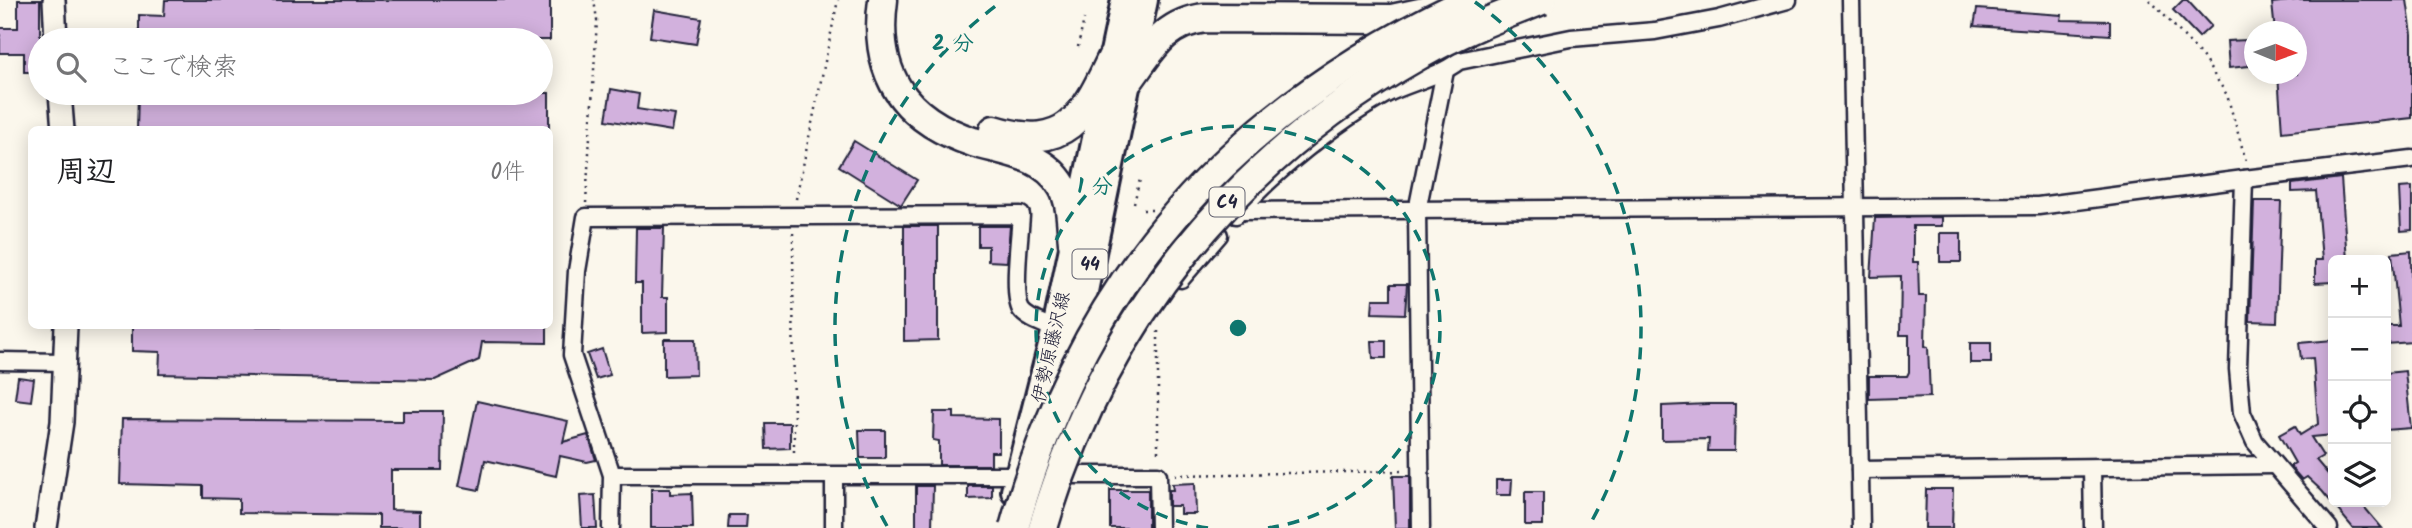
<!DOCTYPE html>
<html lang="ja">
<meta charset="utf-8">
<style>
body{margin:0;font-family:Kalam,"Klee One",sans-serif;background:#f6f6f6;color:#202124}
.controls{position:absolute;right:21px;bottom:21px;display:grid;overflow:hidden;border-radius:10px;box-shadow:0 4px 18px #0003}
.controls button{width:63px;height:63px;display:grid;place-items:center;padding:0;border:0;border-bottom:2px solid #e0e0e0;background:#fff;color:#202124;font:35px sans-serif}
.compass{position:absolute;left:2244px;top:21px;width:63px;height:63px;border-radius:50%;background:#fff;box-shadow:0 4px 18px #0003;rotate:91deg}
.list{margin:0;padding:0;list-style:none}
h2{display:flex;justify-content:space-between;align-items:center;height:91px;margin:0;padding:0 28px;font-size:30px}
h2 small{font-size:23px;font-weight:400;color:#757577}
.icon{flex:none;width:38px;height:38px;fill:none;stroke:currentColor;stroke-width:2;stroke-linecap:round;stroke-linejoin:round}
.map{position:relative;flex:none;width:2412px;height:528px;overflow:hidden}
.search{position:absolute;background:#fff;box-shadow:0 4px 18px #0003;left:28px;top:28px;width:525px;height:77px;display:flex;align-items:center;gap:18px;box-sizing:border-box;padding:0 24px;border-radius:38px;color:#757577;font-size:26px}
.panel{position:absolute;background:#fff;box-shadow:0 4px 18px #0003;left:28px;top:126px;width:525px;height:203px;border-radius:10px}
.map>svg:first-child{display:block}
</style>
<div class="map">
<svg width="2412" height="528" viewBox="0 0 2412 528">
<rect width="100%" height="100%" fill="#fbf7ec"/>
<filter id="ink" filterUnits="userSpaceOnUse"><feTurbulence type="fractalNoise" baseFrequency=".0143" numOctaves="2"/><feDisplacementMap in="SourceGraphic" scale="14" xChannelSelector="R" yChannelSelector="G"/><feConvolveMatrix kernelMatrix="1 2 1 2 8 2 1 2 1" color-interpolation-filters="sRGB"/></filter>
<g filter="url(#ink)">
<g fill="#d2b1dd" stroke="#22223b" stroke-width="2">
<polygon points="18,0 40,0 40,72 24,72 24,53 0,53 0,28 18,28"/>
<polygon points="165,0 550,0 550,40 139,40 139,15 164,16"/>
<polygon points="2183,0 2187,0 2211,26 2199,37 2173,10"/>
<polygon points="2297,0 2407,0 2412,34 2412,118 2282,132 2278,74 2297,74 2297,32 2275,32 2272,3"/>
<polygon points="1977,9 2062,15 2061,20 2110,21 2110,35 1974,26"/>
<polygon points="654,10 701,18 696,44 650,37"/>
<polygon points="2247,40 2249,66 2229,68 2227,41"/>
<polygon points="611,89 639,94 637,109 675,115 672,131 606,120"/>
<polygon points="138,93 549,93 549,130 137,130"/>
<polygon points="854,141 917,180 901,205 839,166"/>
<polygon points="2341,178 2347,260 2333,260 2333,282 2315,283 2315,260 2322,260 2316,191 2292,192 2292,184"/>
<polygon points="2412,187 2412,230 2401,231 2399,188"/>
<polygon points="2254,201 2281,201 2277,322 2250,321"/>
<polygon points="1942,217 1942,226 1913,226 1913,262 1918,262 1919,296 1926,296 1925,346 1928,347 1930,397 1869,399 1869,376 1907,376 1909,372 1909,335 1900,335 1901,276 1871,277 1875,218"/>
<polygon points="904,226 938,226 938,340 904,341"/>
<polygon points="978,226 1010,226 1007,262 988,261 988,246 978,246"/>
<polygon points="636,228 664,228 662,297 668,297 668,332 642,333 642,283 635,283"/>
<rect x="1940" y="233" width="21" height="29"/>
<polygon points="2411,251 2412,342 2386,344 2386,326 2399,326 2392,253"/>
<polygon points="1391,284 1407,284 1405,314 1372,313 1373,299 1391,299"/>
<polygon points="132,326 547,326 547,343 482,342 479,360 435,380 159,374 160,352 132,351"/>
<polygon points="664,339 695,339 696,375 664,376"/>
<polygon points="2333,340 2333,435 2311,437 2323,456 2316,460 2333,480 2333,502 2360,502 2382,528 2353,528 2322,491 2307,477 2302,480 2294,471 2290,466 2295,463 2279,435 2295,426 2300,435 2318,424 2313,358 2301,359 2299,343"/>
<polygon points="1372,341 1386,341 1386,358 1373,358"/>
<rect x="1970" y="343" width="21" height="20"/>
<polygon points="602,349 610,375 596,379 587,354"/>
<polygon points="2405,371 2411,428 2386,430 2386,373"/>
<polygon points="18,377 34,379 31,401 15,399"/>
<polygon points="477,401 568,421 563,442 588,435 596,460 587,462 560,456 556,476 485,460 479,490 459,486"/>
<polygon points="1708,404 1735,404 1734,451 1708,451 1709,439 1662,440 1662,406"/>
<polygon points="403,411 443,411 442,470 391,470 391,510 420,511 420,528 379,528 379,515 239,513 239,499 203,498 203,486 120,484 122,419 403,421"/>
<polygon points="934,412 954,412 954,418 999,419 999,452 991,452 991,465 939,465 939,441 933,440"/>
<polygon points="765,423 790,423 790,448 766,449"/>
<polygon points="859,430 885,430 885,458 860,458"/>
<polygon points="1393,476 1410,476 1410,528 1395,528"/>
<polygon points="1496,480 1512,480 1511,495 1496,495"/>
<polygon points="1195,483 1196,514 1180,514 1180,506 1169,506 1169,490 1173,490 1172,484"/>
<polygon points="916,486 933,486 932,528 916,528"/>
<polygon points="968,486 992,486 992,498 968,499"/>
<polygon points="651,489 670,489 670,494 692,493 693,528 651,528"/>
<polygon points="1926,489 1953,489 1952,528 1925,528"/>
<rect x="1110" y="490" width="38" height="38"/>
<rect x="1525" y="492" width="18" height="33"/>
<polygon points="595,495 597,528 582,528 580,496"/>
<polygon points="729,515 747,515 746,528 728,528"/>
</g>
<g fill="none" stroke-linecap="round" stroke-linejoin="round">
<g stroke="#22223b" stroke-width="21">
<g id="street">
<polyline points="1851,0 1861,528"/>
<polyline points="1239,211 2038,206 2244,179"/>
<path d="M 1236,215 C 1272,173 1337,121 1386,94 C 1410,82 1438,77 1459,61 L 1571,38 L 1655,31 L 1719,19 L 1788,0"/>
<polyline points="1181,279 1219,235"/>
<polyline points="0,361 64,362"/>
<polyline points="2092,468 2093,528"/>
<polyline points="1860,470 2273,465"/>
<polyline points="612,475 1158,475 1159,528"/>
<path d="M 611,528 L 612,475 L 572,355 L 577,271 L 586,217 L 1021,215 C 1020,235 1012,294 1021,310 C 1028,320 1045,324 1055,329"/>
<polyline points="834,528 834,476"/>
<polyline points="1421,528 1417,211 1445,71"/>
<polyline points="2329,528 2255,442 2242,413 2238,369 2244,179 2412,159"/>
</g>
</g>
<g stroke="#22223b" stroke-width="26">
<g id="secondary">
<polyline points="54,0 56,40"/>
<polyline points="60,93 63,130"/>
<polyline points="46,528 62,422 66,326"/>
</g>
</g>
<g stroke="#22223b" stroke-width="30">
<g id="primary">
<polyline points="1069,369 1145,0"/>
<polyline points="1014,491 1055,329 1124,0"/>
</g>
</g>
<g stroke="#22223b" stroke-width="33">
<g id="highway">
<path d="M 883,0 C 873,73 903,119 973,142 C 1006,152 1043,154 1062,186 C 1072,202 1071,224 1073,243"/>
<path d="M 1129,80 C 1152,49 1164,23 1205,18 L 1392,19 L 1448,7"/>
<path d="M 994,130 C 1066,152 1084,117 1112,58"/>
</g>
</g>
<g stroke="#22223b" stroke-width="2.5" stroke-dasharray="2 5" stroke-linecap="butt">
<polyline points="2150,0 2202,56 2227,95 2246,161"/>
<polyline points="1078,47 1084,19"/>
<polyline points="796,199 838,0"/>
<polyline points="586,203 597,20 594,0"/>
<polyline points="1134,203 1140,179"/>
<polyline points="1143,210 1152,210"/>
<polyline points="793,233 794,457"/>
<polyline points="1158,331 1158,457"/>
<polyline points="1175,475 1403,471"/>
</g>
<use href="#street" stroke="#fbf7ec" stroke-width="16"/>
<use href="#secondary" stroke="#fbf7ec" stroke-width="21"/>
<use href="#primary" stroke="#fbf7ec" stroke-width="24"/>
<use href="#highway" stroke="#fbf7ec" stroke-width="28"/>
<g stroke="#22223b" stroke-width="33" stroke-linecap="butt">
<g id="highway-bridge">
<path d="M 1014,528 C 1083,276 1235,108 1471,0"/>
<path d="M 1043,528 C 1104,321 1233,160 1421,54 C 1459,32 1501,16 1542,0"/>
</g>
</g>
<use href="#highway-bridge" stroke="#fbf7ec" stroke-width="28"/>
</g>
</g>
<g fill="none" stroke="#0f766e" stroke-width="3.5" stroke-dasharray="12 9">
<path d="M1208 528A202 202 0 1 1 1268 528"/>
<path d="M887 526A403 403 0 0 1 1001 2M1475 2A403 403 0 0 1 1589 526"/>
</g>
<g text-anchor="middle" stroke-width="5" stroke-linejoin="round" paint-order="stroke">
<g fill="#fbf7ec" stroke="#636270" stroke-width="2">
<rect x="1209.5" y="187.5" width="35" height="29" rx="5"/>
<rect x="1072.5" y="249.5" width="35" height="29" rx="5"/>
</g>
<g font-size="18" font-weight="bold" fill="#22223b">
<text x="1227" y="208">C4</text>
<text x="1090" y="270">44</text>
</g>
<g font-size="19" fill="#22223b" stroke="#fbf7ec">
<text transform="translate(1050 347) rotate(-77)" y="7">伊勢原藤沢線</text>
</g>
</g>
<circle cx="1238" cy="328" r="10" fill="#0f766e" stroke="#fbf7ec" stroke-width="3.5"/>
<g font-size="21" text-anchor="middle" font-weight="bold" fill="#0f766e" stroke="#fbf7ec" stroke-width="5" stroke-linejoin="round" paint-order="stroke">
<text x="953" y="50">2 分</text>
<text x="1095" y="193">1 分</text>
</g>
</svg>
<div class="controls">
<button>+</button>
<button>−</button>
<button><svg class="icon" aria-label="locate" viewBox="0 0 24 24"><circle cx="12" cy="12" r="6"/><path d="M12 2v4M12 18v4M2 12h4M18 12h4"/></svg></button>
<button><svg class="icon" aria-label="layers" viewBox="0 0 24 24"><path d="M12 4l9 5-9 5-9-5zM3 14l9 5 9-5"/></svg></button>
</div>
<svg class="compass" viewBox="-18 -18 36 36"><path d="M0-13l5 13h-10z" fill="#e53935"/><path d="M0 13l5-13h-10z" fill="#757577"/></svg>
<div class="search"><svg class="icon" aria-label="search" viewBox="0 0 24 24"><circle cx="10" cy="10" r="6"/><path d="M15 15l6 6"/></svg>ここで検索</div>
<section class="panel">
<h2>周辺<small>0件</small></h2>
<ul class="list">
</ul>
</section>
</div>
